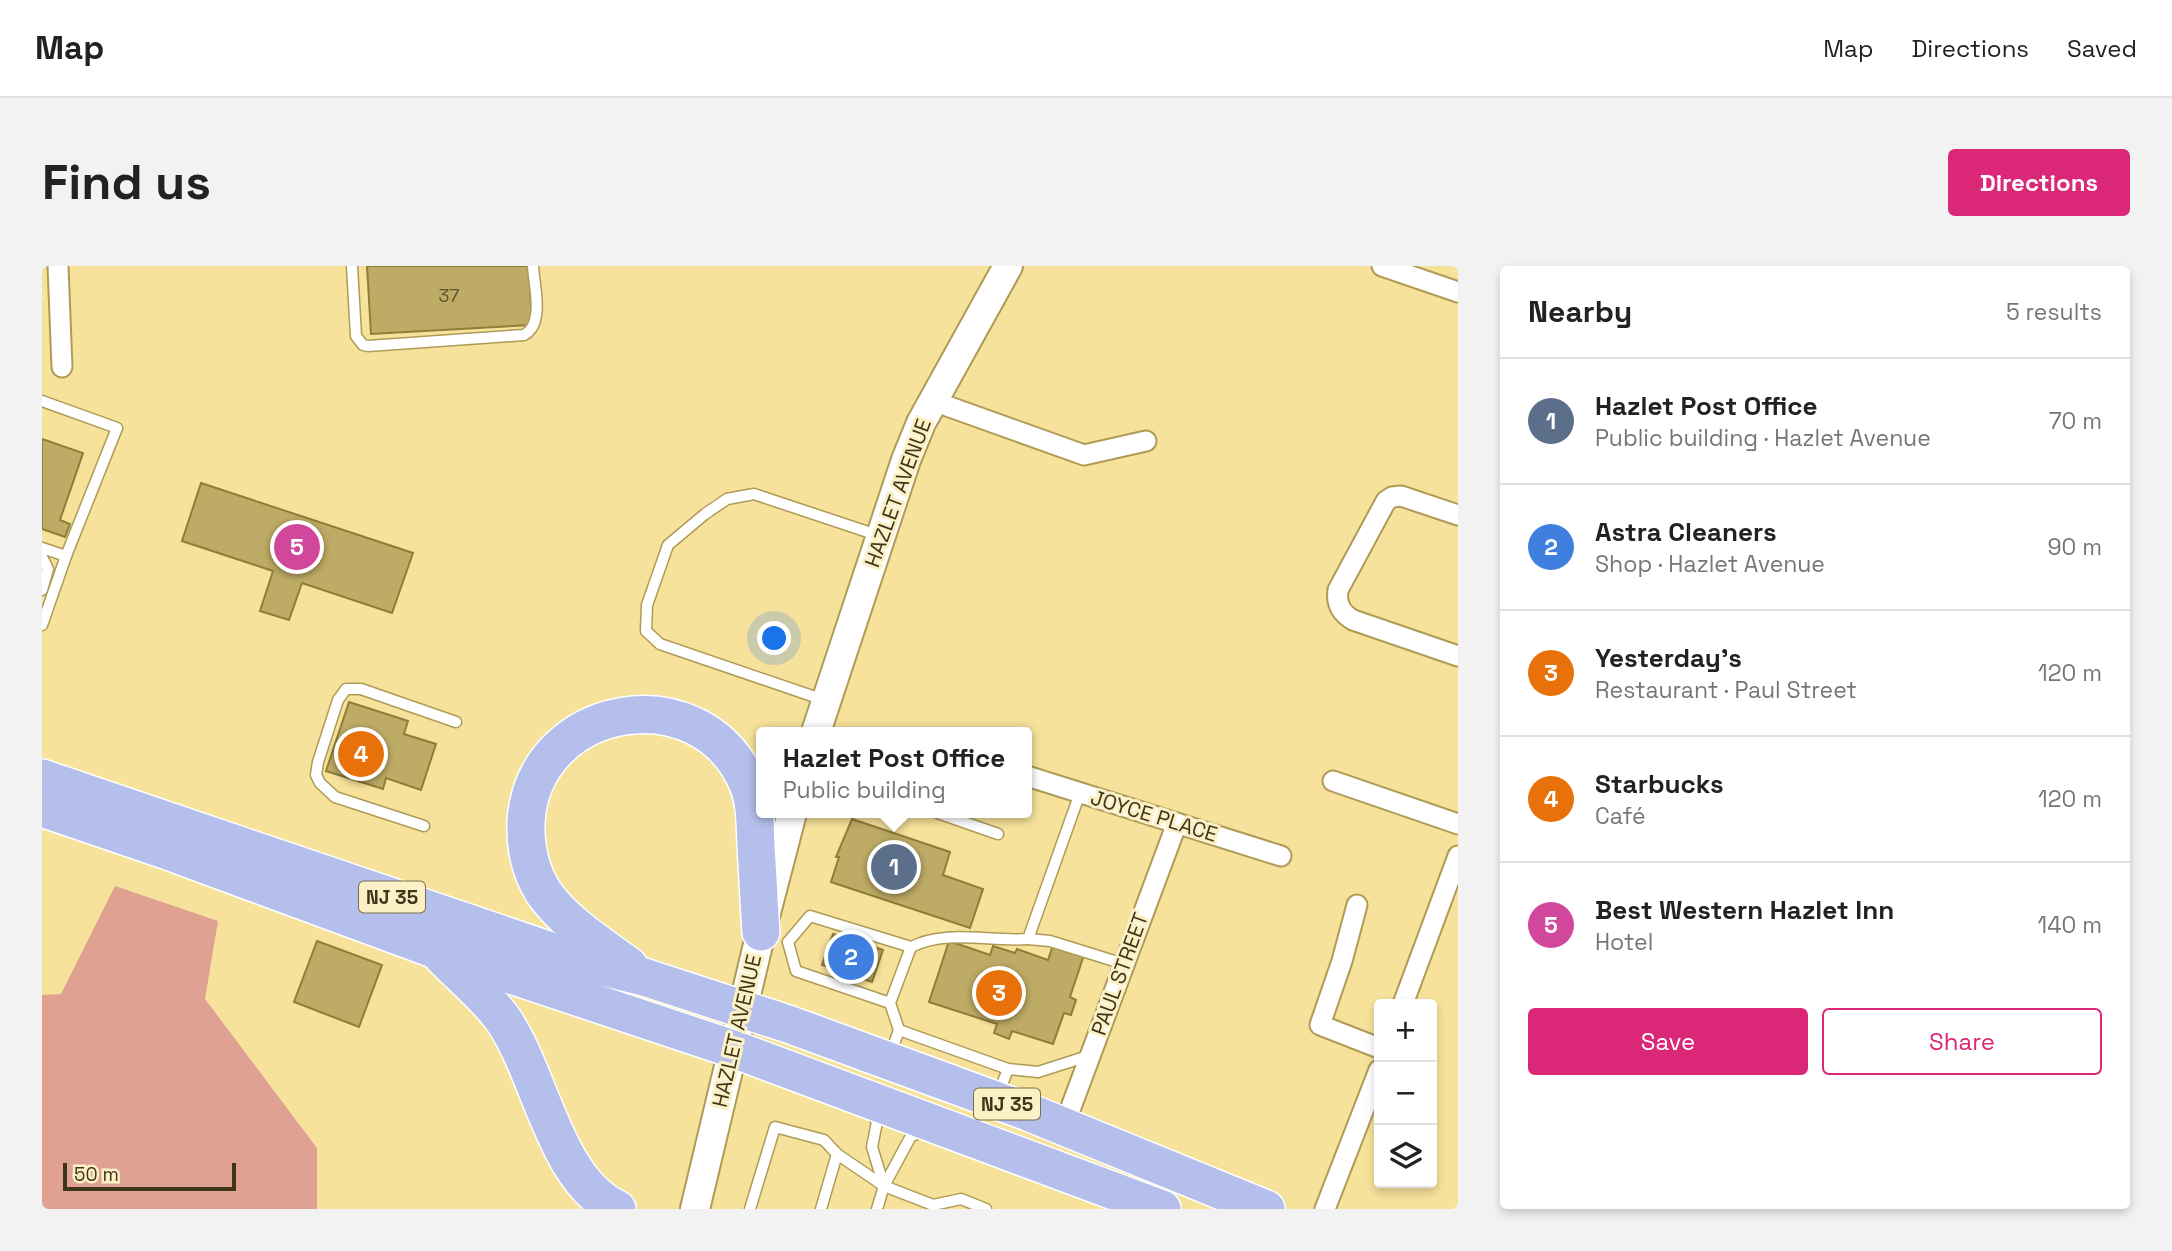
<!DOCTYPE html>
<meta charset="utf-8">
<style>
body{margin:0;font-family:"Space Grotesk",sans-serif;background:#f2f2f2;color:#222}
.controls{position:absolute;right:21px;bottom:21px;display:grid;overflow:hidden;border-radius:7px;box-shadow:0 4px 10px #0003}
.controls button{width:63px;height:63px;display:grid;place-items:center;padding:0;border:0;border-bottom:2px solid #e0e0e0;background:#fff;color:#222;font:35px sans-serif}
.scale{position:absolute;left:21px;bottom:18px;width:173px;box-sizing:border-box;padding-left:7px;border:4px solid #3e3619;border-top:0;font-size:19px;line-height:24px;white-space:nowrap;color:#3e3619;-webkit-text-stroke:5px #fbf0c6;paint-order:stroke}
.you{position:absolute;left:733px;top:373px;width:24px;height:24px;margin:-18px;border:5px solid #fff;border-radius:50%;background:#1a73e8;box-shadow:0 0 0 10px #1a73e833}
.badge{display:grid;place-items:center;width:46px;height:46px;border-radius:50%;background:#db2777;color:#fff;font-size:23px;font-weight:700}
.pin{position:absolute;translate:-50% -50%;border:4px solid #fff;box-shadow:0 2px 7px #0006}
.popup{position:absolute;left:714px;top:461px;width:276px;height:91px;box-sizing:border-box;display:grid;place-content:center;border-radius:7px;background:#fff;filter:drop-shadow(0 2px 5px #0005);font-size:23px;white-space:nowrap;color:#767676}
.popup b{font-size:26px;color:#222}
.popup::after{content:'';position:absolute;left:50%;top:100%;margin-left:-14px;border:14px solid transparent;border-top-color:#fff}
.list{margin:0;padding:0;list-style:none}
h2{display:flex;justify-content:space-between;align-items:center;height:91px;margin:0;padding:0 28px;font-size:30px}
h2 small{font-size:23px;font-weight:400;color:#767676}
.list li{display:grid;grid-template-columns:46px 1fr auto;gap:21px;align-items:center;box-sizing:border-box;height:126px;padding:0 28px;border-top:2px solid #e0e0e0}
.list b{display:block;font-size:26px;white-space:nowrap}
.list p{margin:0;font-size:23px;white-space:nowrap;color:#767676}
.list em{font-size:23px;font-style:normal;color:#767676}
.actions{display:flex;gap:14px;padding:21px 28px}
.actions a{flex:1;padding:16px 0;border:2px solid #db2777;border-radius:7px;text-align:center;font-size:24px;color:#db2777}
.actions .main{background:#db2777;color:#fff}
.icon{flex:none;width:38px;height:38px;fill:none;stroke:currentColor;stroke-width:2;stroke-linecap:round;stroke-linejoin:round}
.map{position:relative;flex:none;width:1416px;height:943px;overflow:hidden;border-radius:7px}
header{display:flex;align-items:center;gap:42px;box-sizing:border-box;height:98px;padding:0 35px;background:#fff;border-bottom:2px solid #e0e0e0}
header strong{font-size:33px}
nav{display:flex;gap:38px;margin-inline-start:auto;font-size:24px}
.intro{display:flex;align-items:center;justify-content:space-between;box-sizing:border-box;height:168px;padding:0 42px}
h1{margin:0;font-size:49px}
.button{padding:18px 32px;border-radius:7px;background:#db2777;color:#fff;font-size:24px;font-weight:700}
main{display:flex;gap:42px;padding:0 42px}
aside{flex:1;background:#fff;border-radius:7px;box-shadow:0 4px 10px #0003}
.map>svg:first-child{display:block}
</style>
<header>
<strong>Map</strong>
<nav><a>Map</a><a>Directions</a><a>Saved</a></nav>
</header>
<div class="intro"><h1>Find us</h1><a class="button">Directions</a></div>
<main>
<div class="map">
<svg width="1416" height="943" viewBox="0 0 1416 943">
<rect width="100%" height="100%" fill="#f6e29b"/>
<polygon fill="#dfa191" points="73,620 176,655 163,733 275,882 275,943 0,943 0,729 19,728"/>
<g fill="#beab65" stroke="#907d37" stroke-width="2">
<polygon points="325,0 487,0 490,59 329,68"/>
<polygon points="0,173 41,187 18,254 28,258 23,271 0,263"/>
<polygon points="159,217 371,287 350,347 260,317 247,354 218,345 231,305 140,275"/>
<polygon points="307,436 366,455 362,468 394,478 379,524 344,512 341,523 284,505"/>
<polygon points="810,553 908,586 901,609 941,623 928,662 789,616 797,591 794,591"/>
<polygon points="791,668 841,684 830,716 780,699"/>
<polygon points="275,675 340,699 317,761 252,736"/>
<polygon points="907,675 948,689 951,680 973,687 975,683 1006,694 1011,679 1042,689 1028,731 1034,734 1029,749 1022,747 1011,778 970,765 967,773 952,767 955,758 887,736"/>
</g>
<g fill="none" stroke-linecap="round" stroke-linejoin="round">
<g stroke="#af9b56" stroke-width="13">
<g id="lane">
<path d="M 310,0 L 314,70 L 321,79 L 326,80 L 482,69 C 503,58 492,20 491,0"/>
<polyline points="0,135 75,162 24,290 0,359"/>
<polyline points="0,282 24,290"/>
<polyline points="0,291 6,303 0,324"/>
<polyline points="782,434 618,378 604,365 605,339 626,279 663,248 685,233 712,228 835,269"/>
<polyline points="896,547 956,568"/>
<polyline points="382,560 293,531 278,517 274,509 276,496 296,434 304,423 319,423 414,456"/>
<polyline points="986,673 1008,675 1082,698"/>
<path d="M 746,676 L 768,650 L 869,681 C 905,663 947,676 986,673 L 1038,527"/>
<polyline points="746,676 754,705 848,737"/>
<polyline points="857,764 966,803 996,806 1046,790"/>
<polyline points="848,789 857,764 848,737 869,681"/>
<polyline points="956,829 966,803"/>
<polyline points="830,848 835,856 830,881 842,920"/>
<polyline points="708,943 733,861 782,874 795,888 842,920 891,939 919,933 944,943"/>
<polyline points="779,943 795,888"/>
<polyline points="835,943 842,920 869,870 881,866"/>
</g>
</g>
<g stroke="#af9b56" stroke-width="23">
<g id="street">
<polyline points="16,0 20,101"/>
<polyline points="1340,0 1416,26"/>
<polyline points="891,135 1042,189 1104,175"/>
<path d="M 1416,249 L 1359,230 L 1350,231 L 1344,235 L 1296,324 C 1294,338 1299,347 1311,354 L 1416,390"/>
<polyline points="985,510 1239,590"/>
<polyline points="1291,515 1416,558"/>
<polyline points="1315,639 1300,695 1278,759 1337,782"/>
<polyline points="1361,738 1416,590"/>
<polyline points="1022,860 1135,557"/>
<polyline points="1283,943 1337,804"/>
</g>
</g>
<g stroke="#af9b56" stroke-width="32">
<g id="secondary">
<polyline points="774,466 864,194 879,157 966,0"/>
<polyline points="653,943 719,666 750,547"/>
</g>
</g>
<g stroke="#fff" stroke-width="40">
<g id="highway">
<polyline points="0,512 544,697 602,711 746,758 986,846 1224,943"/>
<polyline points="0,542 123,584 394,684 691,783 1120,943"/>
<path d="M 400,690 C 419,710 444,730 460,752 C 499,807 512,914 575,943"/>
<path d="M 587,700 C 557,678 523,657 502,627 C 488,605 483,581 484,556 C 491,436 660,407 706,518 C 714,538 713,560 714,581 C 716,609 717,638 719,666"/>
</g>
</g>
<use href="#lane" stroke="#fff" stroke-width="10"/>
<use href="#street" stroke="#fff" stroke-width="19"/>
<use href="#secondary" stroke="#fff" stroke-width="28"/>
<use href="#highway" stroke="#b4bfec" stroke-width="37"/>
</g>
<g text-anchor="middle" stroke-width="6" stroke-linejoin="round" paint-order="stroke">
<g font-size="18" fill="#5e532c">
<text x="407" y="36">37</text>
</g>
<g fill="#fbf0c6" stroke="#776e4d" stroke-width="2">
<rect x="317" y="615.5" width="66" height="31" rx="5"/>
<rect x="932" y="822.5" width="66" height="31" rx="5"/>
</g>
<g font-size="19" font-weight="bold" fill="#3e3619">
<text x="350" y="638">NJ 35</text>
<text x="965" y="845">NJ 35</text>
</g>
<g font-size="21" fill="#3e3619" stroke="#fbf0c6">
<text transform="translate(856 227) rotate(-70)" y="7">HAZLET AVENUE</text>
<text transform="translate(1112 550) rotate(17)" y="7">JOYCE PLACE</text>
<text transform="translate(1078 708) rotate(-70)" y="7">PAUL STREET</text>
<text transform="translate(695 765) rotate(-77)" y="7">HAZLET AVENUE</text>
</g>
</g>
</svg>
<div class="controls">
<button>+</button>
<button>−</button>
<button><svg class="icon" aria-label="layers" viewBox="0 0 24 24"><path d="M12 4l9 5-9 5-9-5zM3 14l9 5 9-5"/></svg></button>
</div>
<div class="scale">50 m</div>
<div class="you"></div>
<div class="pin badge" style="left:852px;top:601px;background:#5c6f8a">1</div>
<div class="popup"><b>Hazlet Post Office</b>Public building</div>
<div class="pin badge" style="left:809px;top:691px;background:#3f7fe0">2</div>
<div class="pin badge" style="left:957px;top:727px;background:#e8710a">3</div>
<div class="pin badge" style="left:319px;top:488px;background:#e8710a">4</div>
<div class="pin badge" style="left:255px;top:281px;background:#d1479c">5</div>
</div>
<aside>
<h2>Nearby<small>5 results</small></h2>
<ul class="list">
<li><span class="badge" style="background:#5c6f8a">1</span><div><b>Hazlet Post Office</b><p>Public building · Hazlet Avenue</p></div><em>70 m</em></li>
<li><span class="badge" style="background:#3f7fe0">2</span><div><b>Astra Cleaners</b><p>Shop · Hazlet Avenue</p></div><em>90 m</em></li>
<li><span class="badge" style="background:#e8710a">3</span><div><b>Yesterday's</b><p>Restaurant · Paul Street</p></div><em>120 m</em></li>
<li><span class="badge" style="background:#e8710a">4</span><div><b>Starbucks</b><p>Café</p></div><em>120 m</em></li>
<li><span class="badge" style="background:#d1479c">5</span><div><b>Best Western Hazlet Inn</b><p>Hotel</p></div><em>140 m</em></li>
</ul>
<div class="actions"><a class="main">Save</a><a>Share</a></div>
</aside>
</main>
